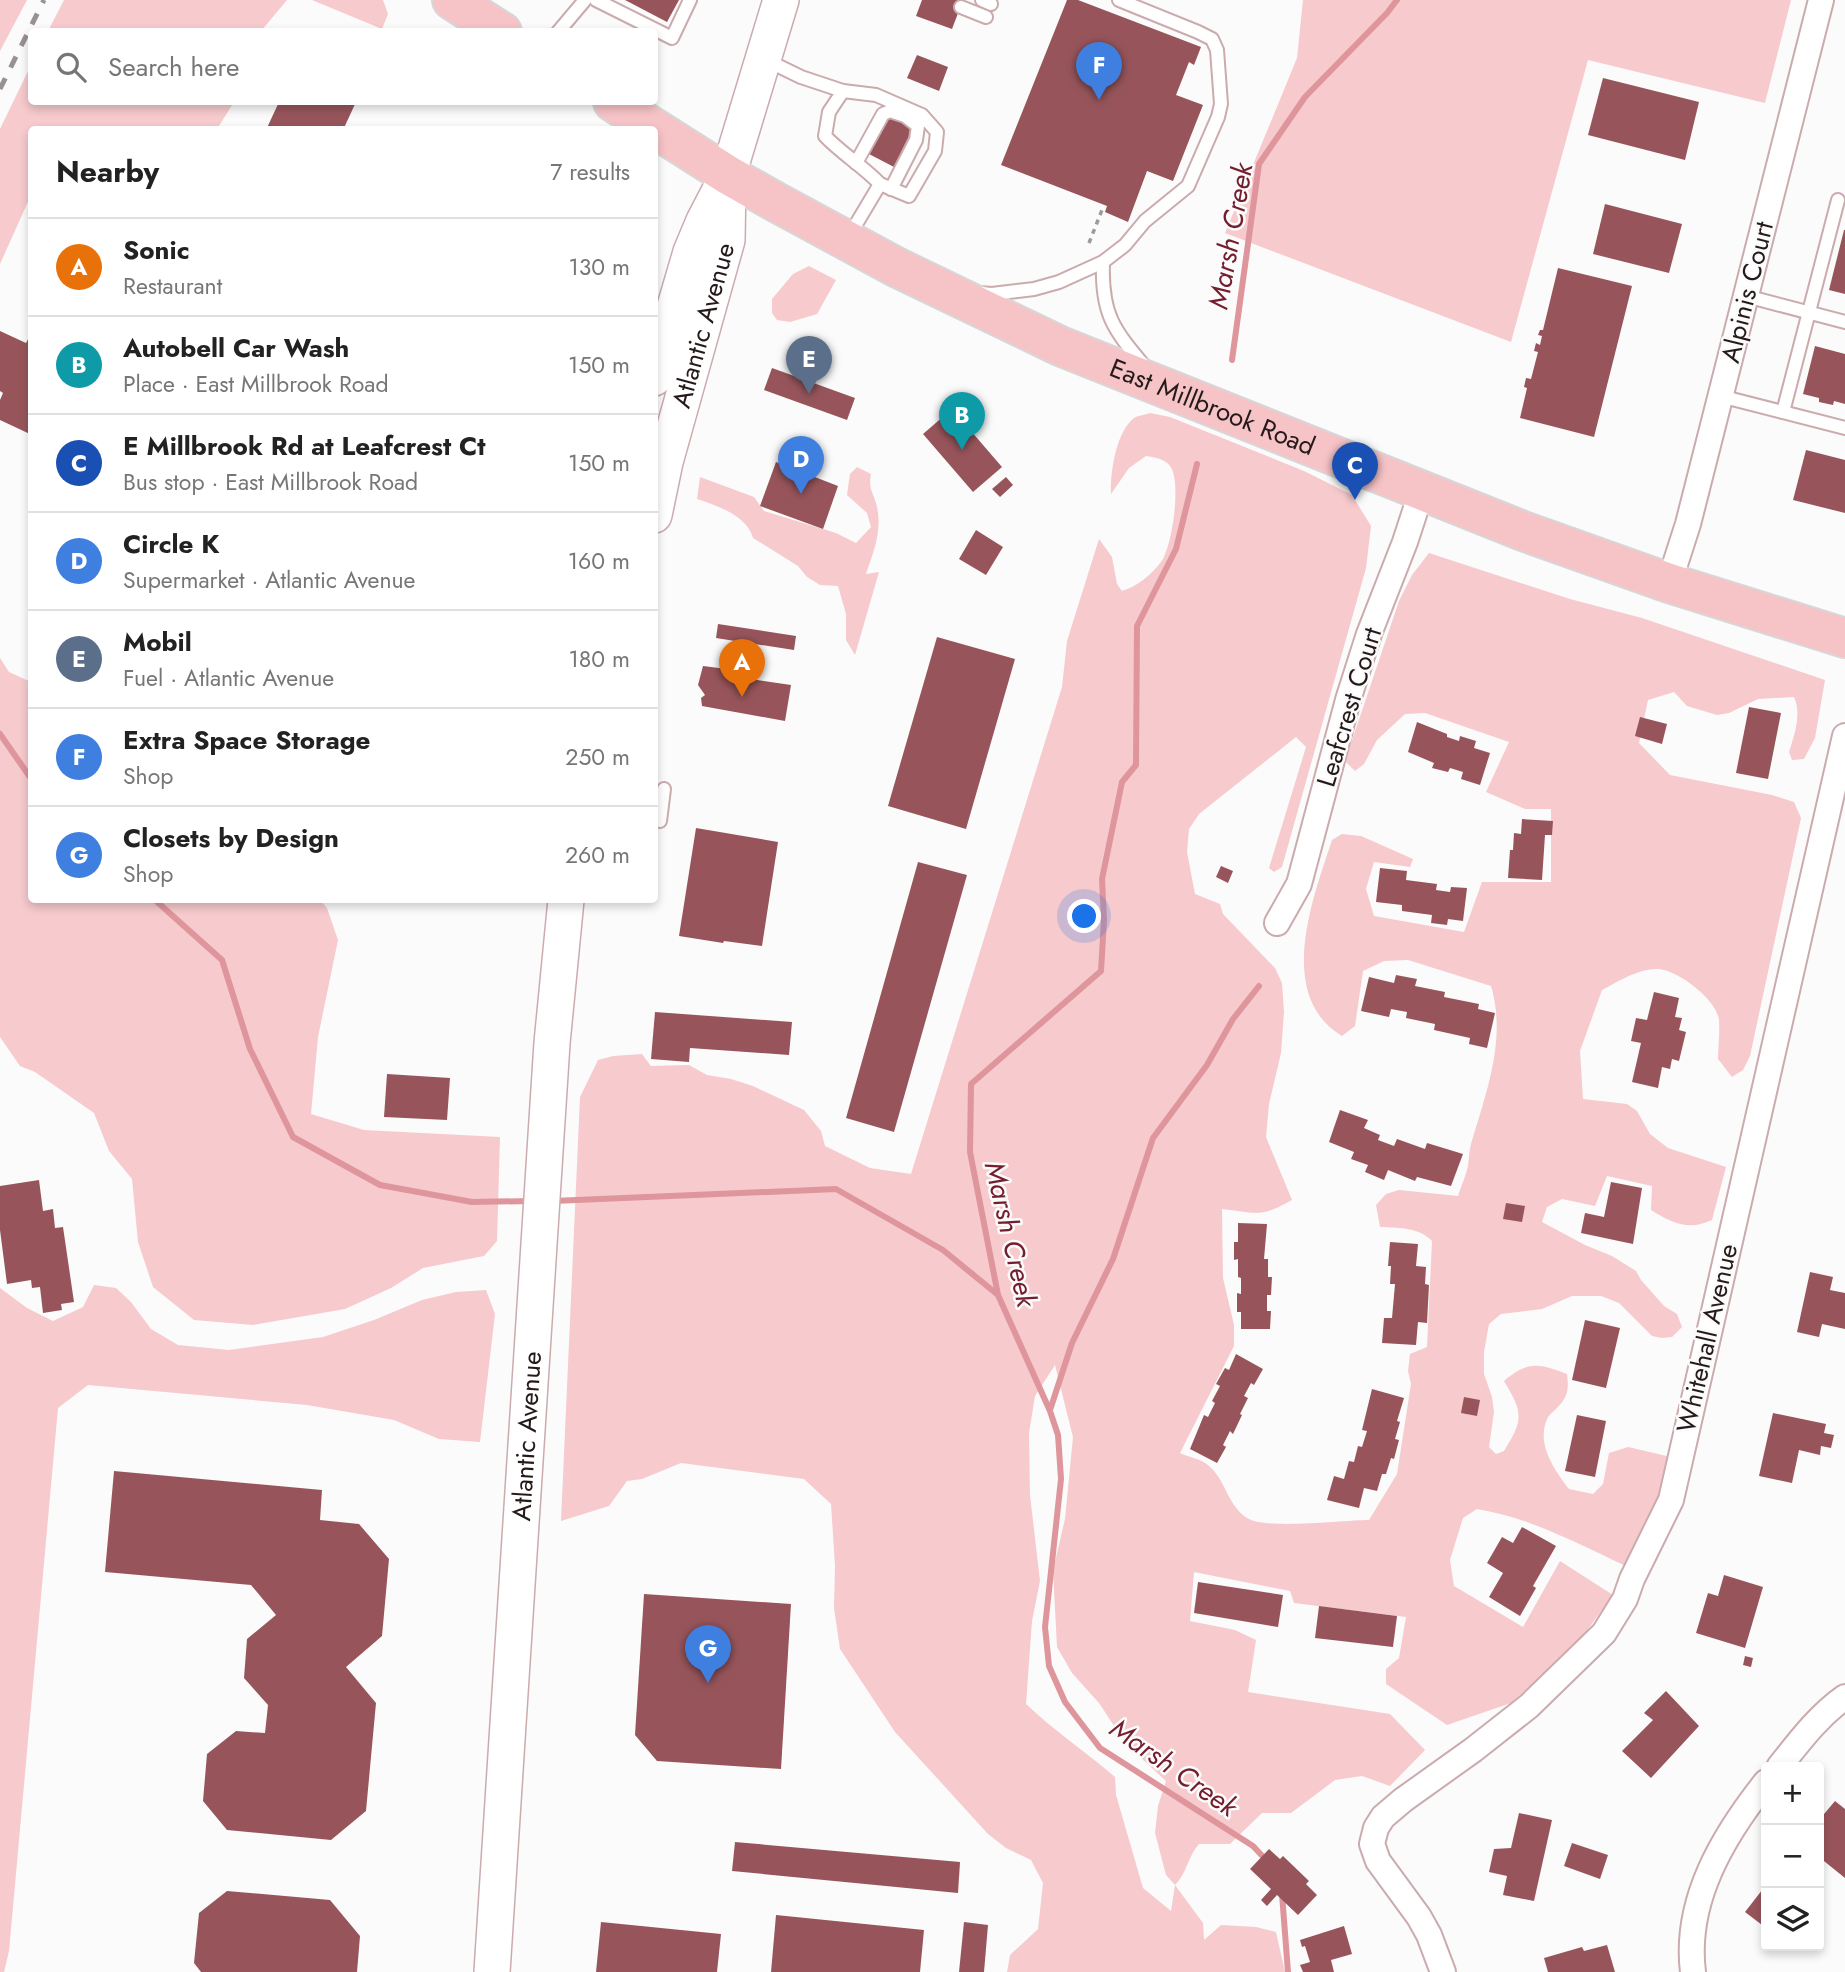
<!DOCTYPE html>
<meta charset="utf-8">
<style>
body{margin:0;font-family:Jost,sans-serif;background:#f2f2f2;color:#222}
.controls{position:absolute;right:21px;bottom:21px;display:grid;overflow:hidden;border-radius:7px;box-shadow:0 4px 10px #0003}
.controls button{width:63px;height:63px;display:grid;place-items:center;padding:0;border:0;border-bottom:2px solid #e0e0e0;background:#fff;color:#222;font:35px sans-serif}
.you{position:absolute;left:1085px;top:917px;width:24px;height:24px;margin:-18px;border:5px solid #fff;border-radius:50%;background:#1a73e8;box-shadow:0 0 0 10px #1a73e833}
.badge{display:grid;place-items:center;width:46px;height:46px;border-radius:50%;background:#111827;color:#fff;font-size:23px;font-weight:700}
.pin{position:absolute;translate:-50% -58px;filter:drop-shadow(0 2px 4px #0008)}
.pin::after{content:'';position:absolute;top:37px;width:24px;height:21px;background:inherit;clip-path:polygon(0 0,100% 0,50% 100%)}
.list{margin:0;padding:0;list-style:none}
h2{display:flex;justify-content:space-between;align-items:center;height:91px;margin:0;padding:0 28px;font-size:30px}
h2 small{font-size:23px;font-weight:400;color:#767676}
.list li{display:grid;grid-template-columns:46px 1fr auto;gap:21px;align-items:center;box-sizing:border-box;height:98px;padding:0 28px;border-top:2px solid #e0e0e0}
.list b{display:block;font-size:26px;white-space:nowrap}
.list p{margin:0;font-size:23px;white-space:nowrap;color:#767676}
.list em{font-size:23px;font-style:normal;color:#767676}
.icon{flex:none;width:38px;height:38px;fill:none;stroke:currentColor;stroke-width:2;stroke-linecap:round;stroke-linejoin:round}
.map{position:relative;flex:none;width:1845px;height:1972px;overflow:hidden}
.search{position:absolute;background:#fff;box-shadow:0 4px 10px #0003;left:28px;top:28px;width:630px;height:77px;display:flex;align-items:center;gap:18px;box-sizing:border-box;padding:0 24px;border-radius:7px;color:#767676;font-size:26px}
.panel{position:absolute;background:#fff;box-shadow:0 4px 10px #0003;left:28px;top:126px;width:630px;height:777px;border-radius:7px}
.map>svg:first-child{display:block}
</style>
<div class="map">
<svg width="1845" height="1972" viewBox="0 0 1845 1972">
<rect width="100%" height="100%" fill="#fbfbfb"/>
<g fill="#f7cacd" fill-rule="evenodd">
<polygon points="0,0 27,0 0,51"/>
<polygon points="64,0 287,0 261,31 48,31"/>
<polygon points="312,0 383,0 388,14 382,29"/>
<polygon points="1303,0 1791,0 1765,103 1588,60 1511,342 1225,233 1297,58"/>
<polygon points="31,65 32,102 234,102 217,129 32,130 31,195 0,264 0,129"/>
<polygon points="809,266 836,280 817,314 790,322 777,320 772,313 772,299 793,274"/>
<path d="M 1150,413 L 1170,417 L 1304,471 L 1352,495 L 1371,526 L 1366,568 L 1282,867 L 1274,872 L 1269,868 L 1306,747 L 1296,737 L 1199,814 L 1189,829 L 1187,852 L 1195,894 L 1220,904 L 1223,914 L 1275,968 L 1282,983 L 1284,1012 L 1281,1053 L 1269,1104 L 1266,1137 L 1292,1200 C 1260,1218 1257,1213 1222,1209 L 1223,1278 L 1234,1325 L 1234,1346 L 1180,1453 C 1188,1457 1202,1459 1209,1466 C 1226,1480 1227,1505 1247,1518 C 1265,1530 1344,1520 1369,1520 L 1397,1474 L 1411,1384 L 1408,1371 L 1410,1354 L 1427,1347 L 1432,1241 C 1419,1227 1398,1228 1380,1227 L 1376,1205 L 1386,1194 L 1399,1190 L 1458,1196 C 1461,1186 1466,1176 1468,1166 C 1469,1158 1469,1151 1471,1144 C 1486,1093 1507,1039 1491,986 L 1408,960 L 1384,961 L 1363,971 L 1355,1026 L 1342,1036 C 1275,996 1313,898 1332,840 L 1342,834 L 1361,836 L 1413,859 L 1410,867 L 1374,862 L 1366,889 L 1374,916 L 1464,932 L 1482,882 L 1551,882 L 1551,809 L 1525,809 L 1486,792 L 1509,742 L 1425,713 L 1405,714 L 1377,740 L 1364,764 L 1355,771 L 1345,761 L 1399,601 L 1412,575 L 1429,553 L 1570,599 L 1642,618 L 1825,680 L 1815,738 L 1804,759 L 1792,760 L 1789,752 C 1794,736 1802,714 1794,697 L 1758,699 L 1729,713 L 1717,715 L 1687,706 L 1674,692 L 1648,700 L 1639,743 L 1670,775 L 1772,795 L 1794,802 L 1801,818 L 1750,1056 L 1743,1070 L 1732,1077 L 1718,1059 C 1718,1047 1720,1033 1719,1020 C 1717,1000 1679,971 1659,969 C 1639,968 1619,981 1602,990 L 1580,1051 L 1583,1099 L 1627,1104 L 1637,1111 L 1650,1134 L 1668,1148 L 1726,1167 L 1712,1220 C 1688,1231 1672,1223 1651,1210 L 1652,1186 L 1607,1176 L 1595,1206 L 1562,1199 L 1547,1207 L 1542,1222 L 1585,1245 L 1612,1256 L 1636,1271 L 1641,1280 L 1664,1306 L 1677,1314 L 1682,1327 L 1672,1337 L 1662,1338 L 1652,1336 L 1619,1303 L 1601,1296 L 1572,1296 L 1542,1309 L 1501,1314 L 1489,1324 L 1484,1352 L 1484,1374 L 1492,1397 L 1494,1412 L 1489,1447 L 1496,1454 L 1504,1451 C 1524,1419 1523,1413 1504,1381 C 1529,1360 1539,1364 1567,1374 C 1569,1390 1568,1397 1556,1409 C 1554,1411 1549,1415 1548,1417 C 1535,1443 1554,1469 1569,1489 L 1593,1494 L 1603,1484 L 1609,1453 L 1628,1447 L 1671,1457 L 1654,1521 L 1626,1566 C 1576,1543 1531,1518 1477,1509 L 1463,1518 L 1450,1560 L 1454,1586 L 1523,1627 L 1560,1561 L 1613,1595 L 1572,1651 L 1511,1703 L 1447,1725 L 1386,1684 L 1386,1669 L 1399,1658 L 1406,1617 L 1294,1603 L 1290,1591 L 1194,1572 L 1190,1621 L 1235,1630 L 1256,1640 L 1248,1692 L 1390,1714 L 1425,1750 L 1390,1786 L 1362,1776 L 1335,1780 L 1291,1813 L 1262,1813 L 1230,1844 L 1199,1844 C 1188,1856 1187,1873 1175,1885 L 1203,1923 L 1204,1940 L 1221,1925 L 1256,1927 L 1276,1932 L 1285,1972 L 1007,1972 L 1010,1955 L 1038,1929 L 1043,1883 L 1031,1860 L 1006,1848 L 988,1834 L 895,1732 L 840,1649 L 834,1608 L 835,1566 L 831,1504 L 804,1479 L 681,1463 L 642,1479 L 627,1481 L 609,1506 L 561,1521 L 580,1097 L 598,1060 L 613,1056 L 642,1054 L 651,1066 L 689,1065 L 707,1075 L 731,1079 L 753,1086 L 804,1110 L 821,1131 L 825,1146 L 870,1168 L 911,1174 L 1062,687 L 1067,641 L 1099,539 L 1112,557 L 1117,584 L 1122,591 C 1138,586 1151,575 1161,562 C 1172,548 1182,481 1170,466 C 1165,459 1154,457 1146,456 L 1129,468 L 1111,494 C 1110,473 1116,432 1134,418 C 1139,415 1145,415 1150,413 ZM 1055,1365 L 1073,1437 L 1065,1519 L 1053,1570 L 1057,1647 L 1072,1673 L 1099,1703 L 1126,1744 L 1166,1781 L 1158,1806 L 1155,1833 L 1166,1875 L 1175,1885 L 1171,1911 L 1143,1888 L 1116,1795 L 1115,1777 C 1086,1752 1054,1731 1026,1704 L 1032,1621 L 1040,1581 L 1030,1495 L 1029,1433 L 1035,1396 Z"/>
<path d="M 857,467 L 871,474 C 868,490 874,493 877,507 C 882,532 874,550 866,574 L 879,572 L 855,655 L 846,640 L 846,614 L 838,586 L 820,585 L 807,577 L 798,566 L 753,538 C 747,515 717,506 697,499 L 700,477 L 754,497 L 764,511 L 836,533 L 856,543 L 871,527 L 867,513 L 847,495 L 850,474 Z"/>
<polygon points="0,658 9,672 31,682 32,900 320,900 327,908 338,940 318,1037 311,1114 364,1130 500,1137 497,1241 484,1256 423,1268 391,1288 345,1309 253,1325 194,1320 153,1287 138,1242 132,1179 109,1151 94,1113 35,1072 20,1066 0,1037"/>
<polygon points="94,1285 116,1288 131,1302 151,1329 178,1345 229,1350 323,1337 374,1320 422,1300 456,1292 486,1290 495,1314 480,1442 439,1439 394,1420 307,1405 88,1385 58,1408 9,1951 4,1972 0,1972 0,1288 27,1308 53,1321 83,1307"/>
</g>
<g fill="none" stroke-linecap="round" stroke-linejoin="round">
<g stroke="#de959b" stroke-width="6">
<polyline points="1232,360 1259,164 1305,97 1387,13 1397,0"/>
<polyline points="1197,464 1176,549 1137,626 1136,765 1122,782 1102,879 1104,920 1101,971 971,1084 970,1152 998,1295 1050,1411 1058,1435 1061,1479 1045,1627 1049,1666 1065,1702 1100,1748 1253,1846 1268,1862"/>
<polyline points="0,734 32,780"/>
<polyline points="155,900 222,960 250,1049 293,1137 380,1185 472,1202 531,1201"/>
<polyline points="553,1201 836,1189 943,1250 998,1295"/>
<polyline points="1050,1410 1072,1343 1113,1259 1153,1138 1207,1065 1233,1019 1259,986"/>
<polyline points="1282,1894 1288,1972"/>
</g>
</g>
<g fill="#97555b">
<polygon points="625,0 679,0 667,22"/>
<polygon points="922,0 963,0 952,29 916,16"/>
<polygon points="1067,0 1078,0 1201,47 1194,65 1189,62 1176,95 1203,105 1173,181 1147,171 1128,222 1105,212 1107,206 1001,165"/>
<polygon points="917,55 948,67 939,91 907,78"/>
<polygon points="1603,78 1699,102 1685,160 1588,135"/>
<polygon points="279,102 356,102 343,130 266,130"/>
<polygon points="890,116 913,128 894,167 869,154"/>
<polygon points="1605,204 1682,224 1669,273 1593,254"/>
<polygon points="1844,230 1845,230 1845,294 1829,290"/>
<polygon points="1558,268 1632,286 1594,437 1520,418 1527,388 1524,387 1526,378 1531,379 1538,352 1534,351 1536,343 1540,345 1542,336 1538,335 1540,330 1543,330"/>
<polygon points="0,331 26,343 32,332 32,435 0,420 0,400 3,393 0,391"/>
<polygon points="1815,346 1845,354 1845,404 1834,401 1833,405 1819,402 1819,398 1803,394"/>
<polygon points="772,368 855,398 847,420 764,390"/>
<polygon points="952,409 1002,467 973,492 923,434"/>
<polygon points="1806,450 1845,460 1845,513 1793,500"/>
<polygon points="776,462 838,486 823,529 760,506"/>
<polygon points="1006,477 1013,485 1000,497 992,489"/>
<polygon points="976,530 1003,547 986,575 959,559"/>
<polygon points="718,624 796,636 794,650 716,638"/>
<polygon points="937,637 1015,659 966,829 888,806"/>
<polygon points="703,666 751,672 750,679 791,685 785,721 702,706 701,698 705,695 698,685"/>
<polygon points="1749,707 1781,713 1768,779 1736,773"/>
<polygon points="1640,717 1667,724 1662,744 1635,736"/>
<polygon points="1417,722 1447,734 1447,737 1459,741 1460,736 1476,741 1474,748 1490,753 1480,785 1461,779 1463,772 1450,768 1448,772 1432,768 1434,763 1408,752"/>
<polygon points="1522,819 1553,821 1552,835 1545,835 1542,880 1508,878 1510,850 1513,850 1514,833 1521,834"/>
<polygon points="696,828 778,842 762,946 724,941 723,943 679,936"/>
<polygon points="918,862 967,875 894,1132 846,1118"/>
<polygon points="1221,866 1233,871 1228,883 1216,877"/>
<polygon points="1380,868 1407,871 1406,880 1437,884 1436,890 1450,892 1451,887 1467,888 1463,921 1448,919 1447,925 1431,923 1432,915 1402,911 1402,905 1376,902"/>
<polygon points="1396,975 1417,979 1415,986 1445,992 1444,997 1479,1004 1478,1009 1495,1013 1487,1048 1469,1044 1470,1038 1434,1030 1435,1024 1406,1018 1407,1012 1391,1009 1389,1017 1361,1011 1369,977 1394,983"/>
<polygon points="1654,992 1679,998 1675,1017 1682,1018 1679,1030 1686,1032 1679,1061 1672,1059 1670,1069 1662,1067 1658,1088 1632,1082 1641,1043 1631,1041 1636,1018 1647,1020"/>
<polygon points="655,1012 792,1022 789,1055 690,1048 689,1062 651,1059"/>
<polygon points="387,1074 450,1078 447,1120 384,1117"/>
<polygon points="1340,1110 1368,1120 1364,1128 1380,1135 1378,1140 1394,1146 1397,1139 1425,1149 1427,1143 1463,1154 1451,1186 1417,1177 1415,1181 1388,1170 1384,1180 1365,1172 1368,1165 1351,1159 1354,1152 1329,1142"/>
<polygon points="39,1180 43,1211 53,1209 55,1228 63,1227 74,1302 61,1304 62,1310 43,1313 40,1287 32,1288 31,1280 7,1284 0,1230 0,1186"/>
<polygon points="1611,1182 1642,1188 1633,1244 1581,1233 1585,1213 1604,1217"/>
<polygon points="1506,1203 1525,1206 1522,1222 1503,1219"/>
<polygon points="1238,1223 1267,1224 1264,1259 1268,1259 1268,1277 1272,1277 1271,1295 1267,1295 1267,1311 1271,1311 1270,1329 1241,1329 1241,1312 1237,1312 1237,1293 1241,1294 1241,1278 1238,1277 1238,1259 1234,1260 1234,1242 1238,1242"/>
<polygon points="1390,1242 1418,1244 1416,1266 1426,1267 1425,1284 1429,1285 1427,1323 1418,1322 1416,1345 1382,1343 1384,1318 1392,1318 1395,1284 1390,1284 1391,1266 1388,1266"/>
<polygon points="1810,1272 1833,1277 1830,1290 1845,1293 1845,1329 1822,1324 1819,1337 1797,1332"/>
<polygon points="1585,1320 1620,1328 1606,1388 1572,1380"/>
<polygon points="1236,1354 1263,1369 1254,1385 1251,1383 1244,1396 1248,1398 1240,1414 1242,1415 1233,1434 1230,1431 1223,1445 1226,1447 1217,1463 1190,1449 1204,1415 1208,1417 1215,1403 1212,1401 1220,1386 1216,1384 1225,1368 1229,1370"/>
<polygon points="1372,1389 1404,1398 1397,1421 1400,1422 1395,1439 1399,1440 1394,1459 1391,1458 1386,1474 1382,1474 1377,1491 1364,1488 1359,1508 1327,1500 1334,1476 1344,1479 1349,1461 1354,1462 1358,1446 1362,1447 1367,1431 1362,1430"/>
<polygon points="1464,1397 1480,1400 1477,1416 1461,1413"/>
<polygon points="1773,1413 1826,1424 1824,1433 1834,1435 1831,1448 1821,1446 1820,1455 1799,1450 1792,1483 1759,1476"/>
<polygon points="1577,1415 1606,1421 1595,1477 1565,1471"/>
<polygon points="114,1471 322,1490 320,1520 359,1524 389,1559 382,1636 346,1667 376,1703 366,1811 331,1840 227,1830 203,1801 207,1754 236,1731 265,1733 268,1705 244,1678 247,1639 276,1615 251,1585 105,1572"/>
<polygon points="1522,1527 1556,1546 1533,1586 1536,1588 1520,1616 1489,1597 1503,1573 1487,1563 1502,1537 1513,1543"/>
<polygon points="1724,1575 1763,1587 1745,1648 1696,1633 1708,1593 1718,1596"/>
<polygon points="1198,1582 1283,1595 1278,1627 1194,1613"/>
<polygon points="644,1594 791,1604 781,1769 657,1761 635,1735"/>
<polygon points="1319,1606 1397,1616 1393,1647 1315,1638"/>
<polygon points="1745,1656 1753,1658 1751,1667 1743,1665"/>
<polygon points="1666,1691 1699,1726 1651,1778 1622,1751 1653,1720 1644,1713"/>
<polygon points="1835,1801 1845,1809 1845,1878 1819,1857 1819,1820"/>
<polygon points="1519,1813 1552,1820 1534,1901 1503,1895 1507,1876 1489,1872 1494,1849 1511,1848"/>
<polygon points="735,1842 960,1862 958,1893 732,1871"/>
<polygon points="1572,1843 1608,1855 1600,1879 1564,1866"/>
<polygon points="1269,1849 1280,1859 1283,1856 1309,1881 1306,1884 1317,1895 1298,1915 1277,1895 1267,1906 1261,1900 1271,1889 1250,1869"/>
<polygon points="1766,1885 1766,1928 1745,1912"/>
<polygon points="227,1891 330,1900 360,1936 357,1972 201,1972 194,1963 199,1913"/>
<polygon points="776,1915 924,1930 920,1972 771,1972"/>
<polygon points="601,1922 721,1934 717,1972 596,1972"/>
<polygon points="964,1922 988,1925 984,1972 959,1972"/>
<polygon points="1344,1926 1352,1954 1331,1960 1334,1972 1303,1972 1300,1965 1310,1962 1305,1946 1302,1947 1300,1940"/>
<polygon points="1607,1945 1615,1972 1548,1972 1544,1958 1582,1947 1584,1951"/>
</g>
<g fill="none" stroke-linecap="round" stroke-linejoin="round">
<g stroke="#cbabad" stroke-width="16">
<g id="service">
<polyline points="596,0 672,38 690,0"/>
<polyline points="982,0 991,4"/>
<polyline points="961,7 986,17"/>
<polyline points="558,32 585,0"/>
<path d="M 764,59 L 801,77 L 843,91 L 829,112 L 825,136 C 842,154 863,166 880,184 L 849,236"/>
<polyline points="843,91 876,95 922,115 937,132 935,151 909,196 880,184"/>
<polyline points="856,163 883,114 890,111 905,116 918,126 916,140 891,189"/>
<path d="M 1103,262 C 1101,315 1114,330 1146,368"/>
<polyline points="979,293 992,294 1034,289 1059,282 1103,262 1125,245 1145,221 1188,186 1218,117 1221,104 1217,50 1212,39 1198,32 1119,0"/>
<polyline points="1746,296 1845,322"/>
<polyline points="1720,396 1845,428"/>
<polyline points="1783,412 1838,200"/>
<polyline points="660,821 664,789"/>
</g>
</g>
<g stroke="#cbabad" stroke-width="28">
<g id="minor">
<polyline points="1669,583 1688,524 1821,0"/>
<polyline points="1277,923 1299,884 1348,700 1369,634 1405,542 1422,490"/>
<path d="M 1779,1767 C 1799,1742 1818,1716 1845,1697"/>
<polyline points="1443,1972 1429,1935 1419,1917 1378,1861 1372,1844 1376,1828 1383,1817 1403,1800 1473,1750 1529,1706 1604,1633 1625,1599 1632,1579 1671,1500 1845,736"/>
<path d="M 1693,1972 C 1684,1901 1723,1836 1766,1782"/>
</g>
</g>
<g stroke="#cbabad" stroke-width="38">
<g id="secondary">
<polyline points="654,378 691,252 704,221 728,175 781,0"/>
<path id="s1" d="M 654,515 L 665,462 L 727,240 L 728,182"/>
<path id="s2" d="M 492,1972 L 552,1043 L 566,900"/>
</g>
</g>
<g stroke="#d8d6d6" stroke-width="42">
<g id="primary">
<polyline points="452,0 502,32"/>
<path id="s3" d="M 613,102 L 728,175 L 774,201 L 896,267 L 1060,346 L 1523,531 L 1669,583 L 1845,638"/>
</g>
</g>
<polyline stroke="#9f9a9a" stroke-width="3.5" stroke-dasharray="5 5" stroke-linecap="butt" points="1089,243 1102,210"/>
<use href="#service" stroke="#fff" stroke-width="12"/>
<use href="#minor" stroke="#fff" stroke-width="24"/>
<use href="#secondary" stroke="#fff" stroke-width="35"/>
<use href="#primary" stroke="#f6c3c7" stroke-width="38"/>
<polyline stroke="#979191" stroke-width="5" stroke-dasharray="12 12" stroke-linecap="butt" points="0,89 44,0"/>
</g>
<g text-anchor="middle" stroke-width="5" stroke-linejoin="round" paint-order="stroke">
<g font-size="26" fill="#251a1a" stroke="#fbfbfb">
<text transform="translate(1747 292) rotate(-76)" y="9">Alpinis Court</text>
<text dy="9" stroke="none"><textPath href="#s1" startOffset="196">Atlantic Avenue</textPath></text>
<text dy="9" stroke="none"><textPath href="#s3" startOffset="674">East Millbrook Road</textPath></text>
<text transform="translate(1349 707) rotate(-73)" y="9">Leafcrest Court</text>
<text transform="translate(1707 1338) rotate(-77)" y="9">Whitehall Avenue</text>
<text dy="9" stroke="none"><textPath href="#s2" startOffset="537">Atlantic Avenue</textPath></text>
</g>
<g font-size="28" font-style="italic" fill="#731d2e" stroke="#fbfbfb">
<text transform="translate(1230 236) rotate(-80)" y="10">Marsh Creek</text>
<text transform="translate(1011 1234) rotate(77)" y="10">Marsh Creek</text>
<text transform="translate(1174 1767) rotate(35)" y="10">Marsh Creek</text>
</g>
</g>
</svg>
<div class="controls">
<button>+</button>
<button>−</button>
<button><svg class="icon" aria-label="layers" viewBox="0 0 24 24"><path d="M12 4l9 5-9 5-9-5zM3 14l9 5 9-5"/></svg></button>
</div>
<div class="you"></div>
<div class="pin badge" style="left:742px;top:697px;background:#e8710a">A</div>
<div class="pin badge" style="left:962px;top:450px;background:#0f9aa8">B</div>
<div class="pin badge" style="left:1355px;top:500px;background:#1a4fb4">C</div>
<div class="pin badge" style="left:801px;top:494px;background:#3f7fe0">D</div>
<div class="pin badge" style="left:809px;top:394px;background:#5c6f8a">E</div>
<div class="pin badge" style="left:1099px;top:100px;background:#3f7fe0">F</div>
<div class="pin badge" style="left:708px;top:1683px;background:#3f7fe0">G</div>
<div class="search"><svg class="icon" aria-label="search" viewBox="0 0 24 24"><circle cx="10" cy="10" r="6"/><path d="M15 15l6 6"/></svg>Search here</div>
<section class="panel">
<h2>Nearby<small>7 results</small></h2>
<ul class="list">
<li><span class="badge" style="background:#e8710a">A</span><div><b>Sonic</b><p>Restaurant</p></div><em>130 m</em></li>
<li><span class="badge" style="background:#0f9aa8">B</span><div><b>Autobell Car Wash</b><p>Place · East Millbrook Road</p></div><em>150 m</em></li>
<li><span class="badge" style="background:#1a4fb4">C</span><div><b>E Millbrook Rd at Leafcrest Ct</b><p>Bus stop · East Millbrook Road</p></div><em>150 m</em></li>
<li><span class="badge" style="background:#3f7fe0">D</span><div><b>Circle K</b><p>Supermarket · Atlantic Avenue</p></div><em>160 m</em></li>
<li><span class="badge" style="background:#5c6f8a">E</span><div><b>Mobil</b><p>Fuel · Atlantic Avenue</p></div><em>180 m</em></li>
<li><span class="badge" style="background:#3f7fe0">F</span><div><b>Extra Space Storage</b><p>Shop</p></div><em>250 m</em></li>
<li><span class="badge" style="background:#3f7fe0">G</span><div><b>Closets by Design</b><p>Shop</p></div><em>260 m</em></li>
</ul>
</section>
</div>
